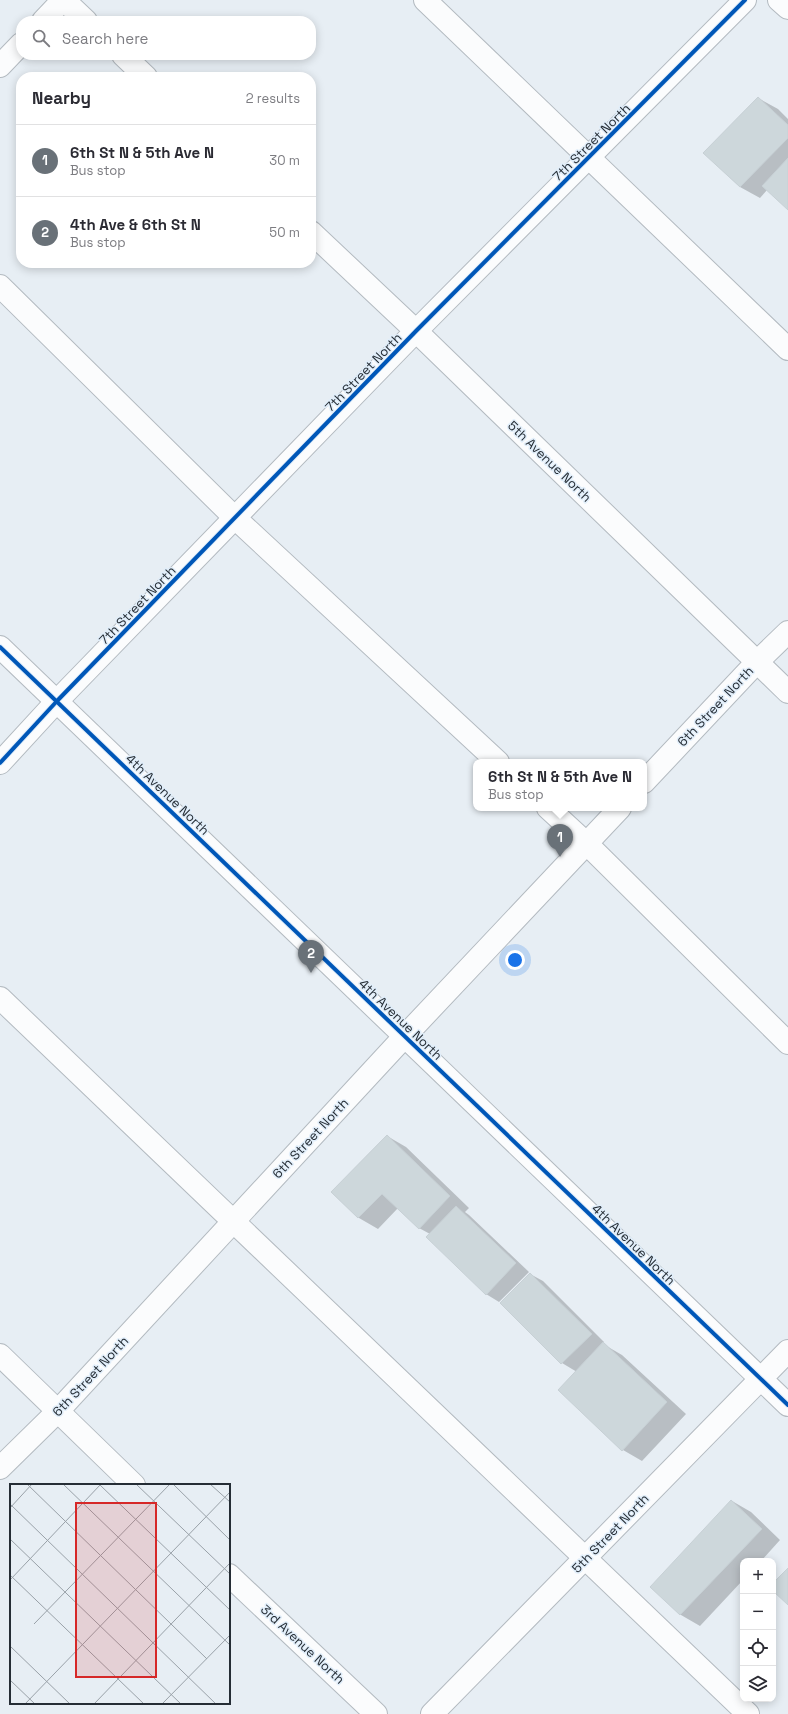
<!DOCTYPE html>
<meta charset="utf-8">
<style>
body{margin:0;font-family:"Space Grotesk",sans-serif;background:#f7f7f7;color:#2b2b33}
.controls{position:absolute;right:12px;bottom:12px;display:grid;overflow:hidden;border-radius:8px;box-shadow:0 2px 10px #0003}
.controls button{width:36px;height:36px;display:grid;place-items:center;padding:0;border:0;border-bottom:1px solid #e1e1e2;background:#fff;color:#2b2b33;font:20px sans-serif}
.you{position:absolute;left:515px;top:960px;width:14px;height:14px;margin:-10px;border:3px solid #fff;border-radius:50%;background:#1a73e8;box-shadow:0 0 0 6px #1a73e833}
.badge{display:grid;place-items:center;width:26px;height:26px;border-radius:50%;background:#697178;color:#fff;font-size:13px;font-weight:700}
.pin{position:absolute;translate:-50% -33px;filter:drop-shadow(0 1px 2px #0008)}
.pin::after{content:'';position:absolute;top:21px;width:14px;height:12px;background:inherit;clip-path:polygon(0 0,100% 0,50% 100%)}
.popup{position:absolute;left:473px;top:759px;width:174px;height:52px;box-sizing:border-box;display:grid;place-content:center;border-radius:8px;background:#fff;filter:drop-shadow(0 1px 3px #0005);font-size:13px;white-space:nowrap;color:#7c7c81}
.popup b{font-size:15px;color:#2b2b33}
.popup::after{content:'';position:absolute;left:50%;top:100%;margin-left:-8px;border:8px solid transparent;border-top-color:#fff}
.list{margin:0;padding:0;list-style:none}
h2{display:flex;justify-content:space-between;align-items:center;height:52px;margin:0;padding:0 16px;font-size:17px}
h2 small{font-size:13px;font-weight:400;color:#7c7c81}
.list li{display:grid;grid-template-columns:26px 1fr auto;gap:12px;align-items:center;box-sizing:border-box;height:72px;padding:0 16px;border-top:1px solid #e1e1e2}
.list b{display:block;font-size:15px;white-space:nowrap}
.list p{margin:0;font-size:13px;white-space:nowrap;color:#7c7c81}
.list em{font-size:13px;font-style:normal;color:#7c7c81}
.icon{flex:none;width:22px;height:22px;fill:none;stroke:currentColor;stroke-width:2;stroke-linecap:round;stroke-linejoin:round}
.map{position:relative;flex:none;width:788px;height:1714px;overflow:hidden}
.search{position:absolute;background:#fff;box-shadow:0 2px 10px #0003;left:16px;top:16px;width:300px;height:44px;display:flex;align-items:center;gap:10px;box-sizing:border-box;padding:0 14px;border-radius:16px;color:#7c7c81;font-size:15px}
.panel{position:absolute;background:#fff;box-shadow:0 2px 10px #0003;left:16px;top:72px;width:300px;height:196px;border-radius:16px}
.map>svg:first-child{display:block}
</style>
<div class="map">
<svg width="788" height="1714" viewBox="0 0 788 1714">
<rect width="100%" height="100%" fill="#e7eef4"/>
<g fill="#0003">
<polygon points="758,98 778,109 788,119 788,208 767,190 760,198 740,187 705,153"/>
<polygon points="387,1136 406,1147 469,1208 465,1212 469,1215 529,1272 499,1302 486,1294 430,1234 419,1228 398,1208 378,1229 359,1218 332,1192"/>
<polygon points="530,1274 543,1281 604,1342 603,1344 622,1355 686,1414 642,1461 623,1450 577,1372 562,1363 501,1303"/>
<polygon points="732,1501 751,1512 780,1540 761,1561 743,1561 743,1580 700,1626 681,1615 651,1587"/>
</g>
<g fill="#cdd7db" stroke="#c7d0d5">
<polygon points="758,97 788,125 788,138 740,187 703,153"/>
<polygon points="788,158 788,210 762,186"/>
<polygon points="387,1135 450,1196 419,1229 382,1194 358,1218 331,1192"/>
<polygon points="456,1206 516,1263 486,1295 426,1237"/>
<polygon points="530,1273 592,1334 561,1364 500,1303"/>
<polygon points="603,1342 667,1402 622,1451 558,1390"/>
<polygon points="731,1500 762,1529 680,1615 650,1587"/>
<polygon points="788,1568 788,1605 773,1591 773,1583"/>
</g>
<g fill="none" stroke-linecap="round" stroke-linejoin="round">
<g stroke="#b3bac0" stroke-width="24">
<g id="minor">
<polyline points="64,0 86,21"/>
<polyline points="425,0 788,349"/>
<polyline points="779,0 788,8"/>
<polyline points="43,21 63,0"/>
<polyline points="123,55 146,77"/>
<polyline points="0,66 21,44"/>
<polyline points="311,232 416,331 788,692"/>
<polyline points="0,286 235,518 498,762"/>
<polyline points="0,647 788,1405"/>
<polyline points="0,763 57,701 416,331 745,0"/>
<polyline points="644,782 757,662 788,632"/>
<polyline points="548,808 586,843 788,1043"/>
<polyline points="0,998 748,1714"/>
<polyline points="0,1355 134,1485"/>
<polyline points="0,1468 57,1412 404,1037 620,808"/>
<polyline points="229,1575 376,1714"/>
<polyline points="432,1714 788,1351"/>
</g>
</g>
<use href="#minor" stroke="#fbfcfd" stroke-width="22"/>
<g stroke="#e1eefa" stroke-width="6">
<g id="cycleway">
<polyline points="0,647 788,1405"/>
<polyline points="0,763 57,701 416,331 745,0"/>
</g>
</g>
<use href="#cycleway" stroke="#0057b8" stroke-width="4"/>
</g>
<g text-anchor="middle" stroke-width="3" stroke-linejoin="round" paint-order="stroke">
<g font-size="13" fill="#252d35" stroke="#e1eefa">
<text transform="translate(591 142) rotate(-45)" y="5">7th Street North</text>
<text transform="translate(363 372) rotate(-46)" y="5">7th Street North</text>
<text transform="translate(550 461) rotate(44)" y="5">5th Avenue North</text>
<text transform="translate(137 605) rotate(-46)" y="5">7th Street North</text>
<text transform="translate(715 706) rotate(-47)" y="5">6th Street North</text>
<text transform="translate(168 794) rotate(44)" y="5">4th Avenue North</text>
<text transform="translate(401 1019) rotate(44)" y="5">4th Avenue North</text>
<text transform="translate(310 1138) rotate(-47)" y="5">6th Street North</text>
<text transform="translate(634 1244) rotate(44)" y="5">4th Avenue North</text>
<text transform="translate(90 1376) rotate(-47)" y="5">6th Street North</text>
<text transform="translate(610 1533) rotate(-46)" y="5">5th Street North</text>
<text transform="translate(303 1644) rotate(43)" y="5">3rd Avenue North</text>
</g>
</g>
<g transform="translate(10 1484)">
<rect width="220" height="220" fill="#e7eef4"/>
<path fill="none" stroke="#99a1a8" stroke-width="1" d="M 17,0 L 197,175M 53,0 L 220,161M 126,0 L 220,90M 163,0 L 220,56M 200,0 L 220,18M 90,1 L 220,126M 0,20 L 206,220M 0,24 L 22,0M 0,55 L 171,220M 0,91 L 134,220M 0,96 L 91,0M 24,140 L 160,0M 0,162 L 60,220M 0,196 L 25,220M 15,220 L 220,8M 84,220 L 220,79M 152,220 L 220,151"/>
<path fill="#d62828" fill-opacity="0.15" stroke="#d62828" stroke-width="2" d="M 66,19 L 146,19 L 146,193 L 66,193 Z"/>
<rect width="220" height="220" fill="none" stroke="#252d35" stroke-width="2"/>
</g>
</svg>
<div class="controls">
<button>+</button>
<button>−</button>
<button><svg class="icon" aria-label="locate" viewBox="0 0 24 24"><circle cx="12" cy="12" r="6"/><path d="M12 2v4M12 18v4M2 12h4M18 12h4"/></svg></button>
<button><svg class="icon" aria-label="layers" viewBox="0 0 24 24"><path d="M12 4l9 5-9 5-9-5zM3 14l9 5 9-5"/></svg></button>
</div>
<div class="you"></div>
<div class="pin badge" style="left:560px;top:857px">1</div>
<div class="popup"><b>6th St N &amp; 5th Ave N</b>Bus stop</div>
<div class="pin badge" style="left:311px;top:973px">2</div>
<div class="search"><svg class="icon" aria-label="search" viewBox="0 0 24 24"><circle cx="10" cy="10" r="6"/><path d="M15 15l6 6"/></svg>Search here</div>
<section class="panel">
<h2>Nearby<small>2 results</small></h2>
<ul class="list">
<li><span class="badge">1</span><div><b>6th St N &amp; 5th Ave N</b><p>Bus stop</p></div><em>30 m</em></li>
<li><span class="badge">2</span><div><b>4th Ave &amp; 6th St N</b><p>Bus stop</p></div><em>50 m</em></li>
</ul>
</section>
</div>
